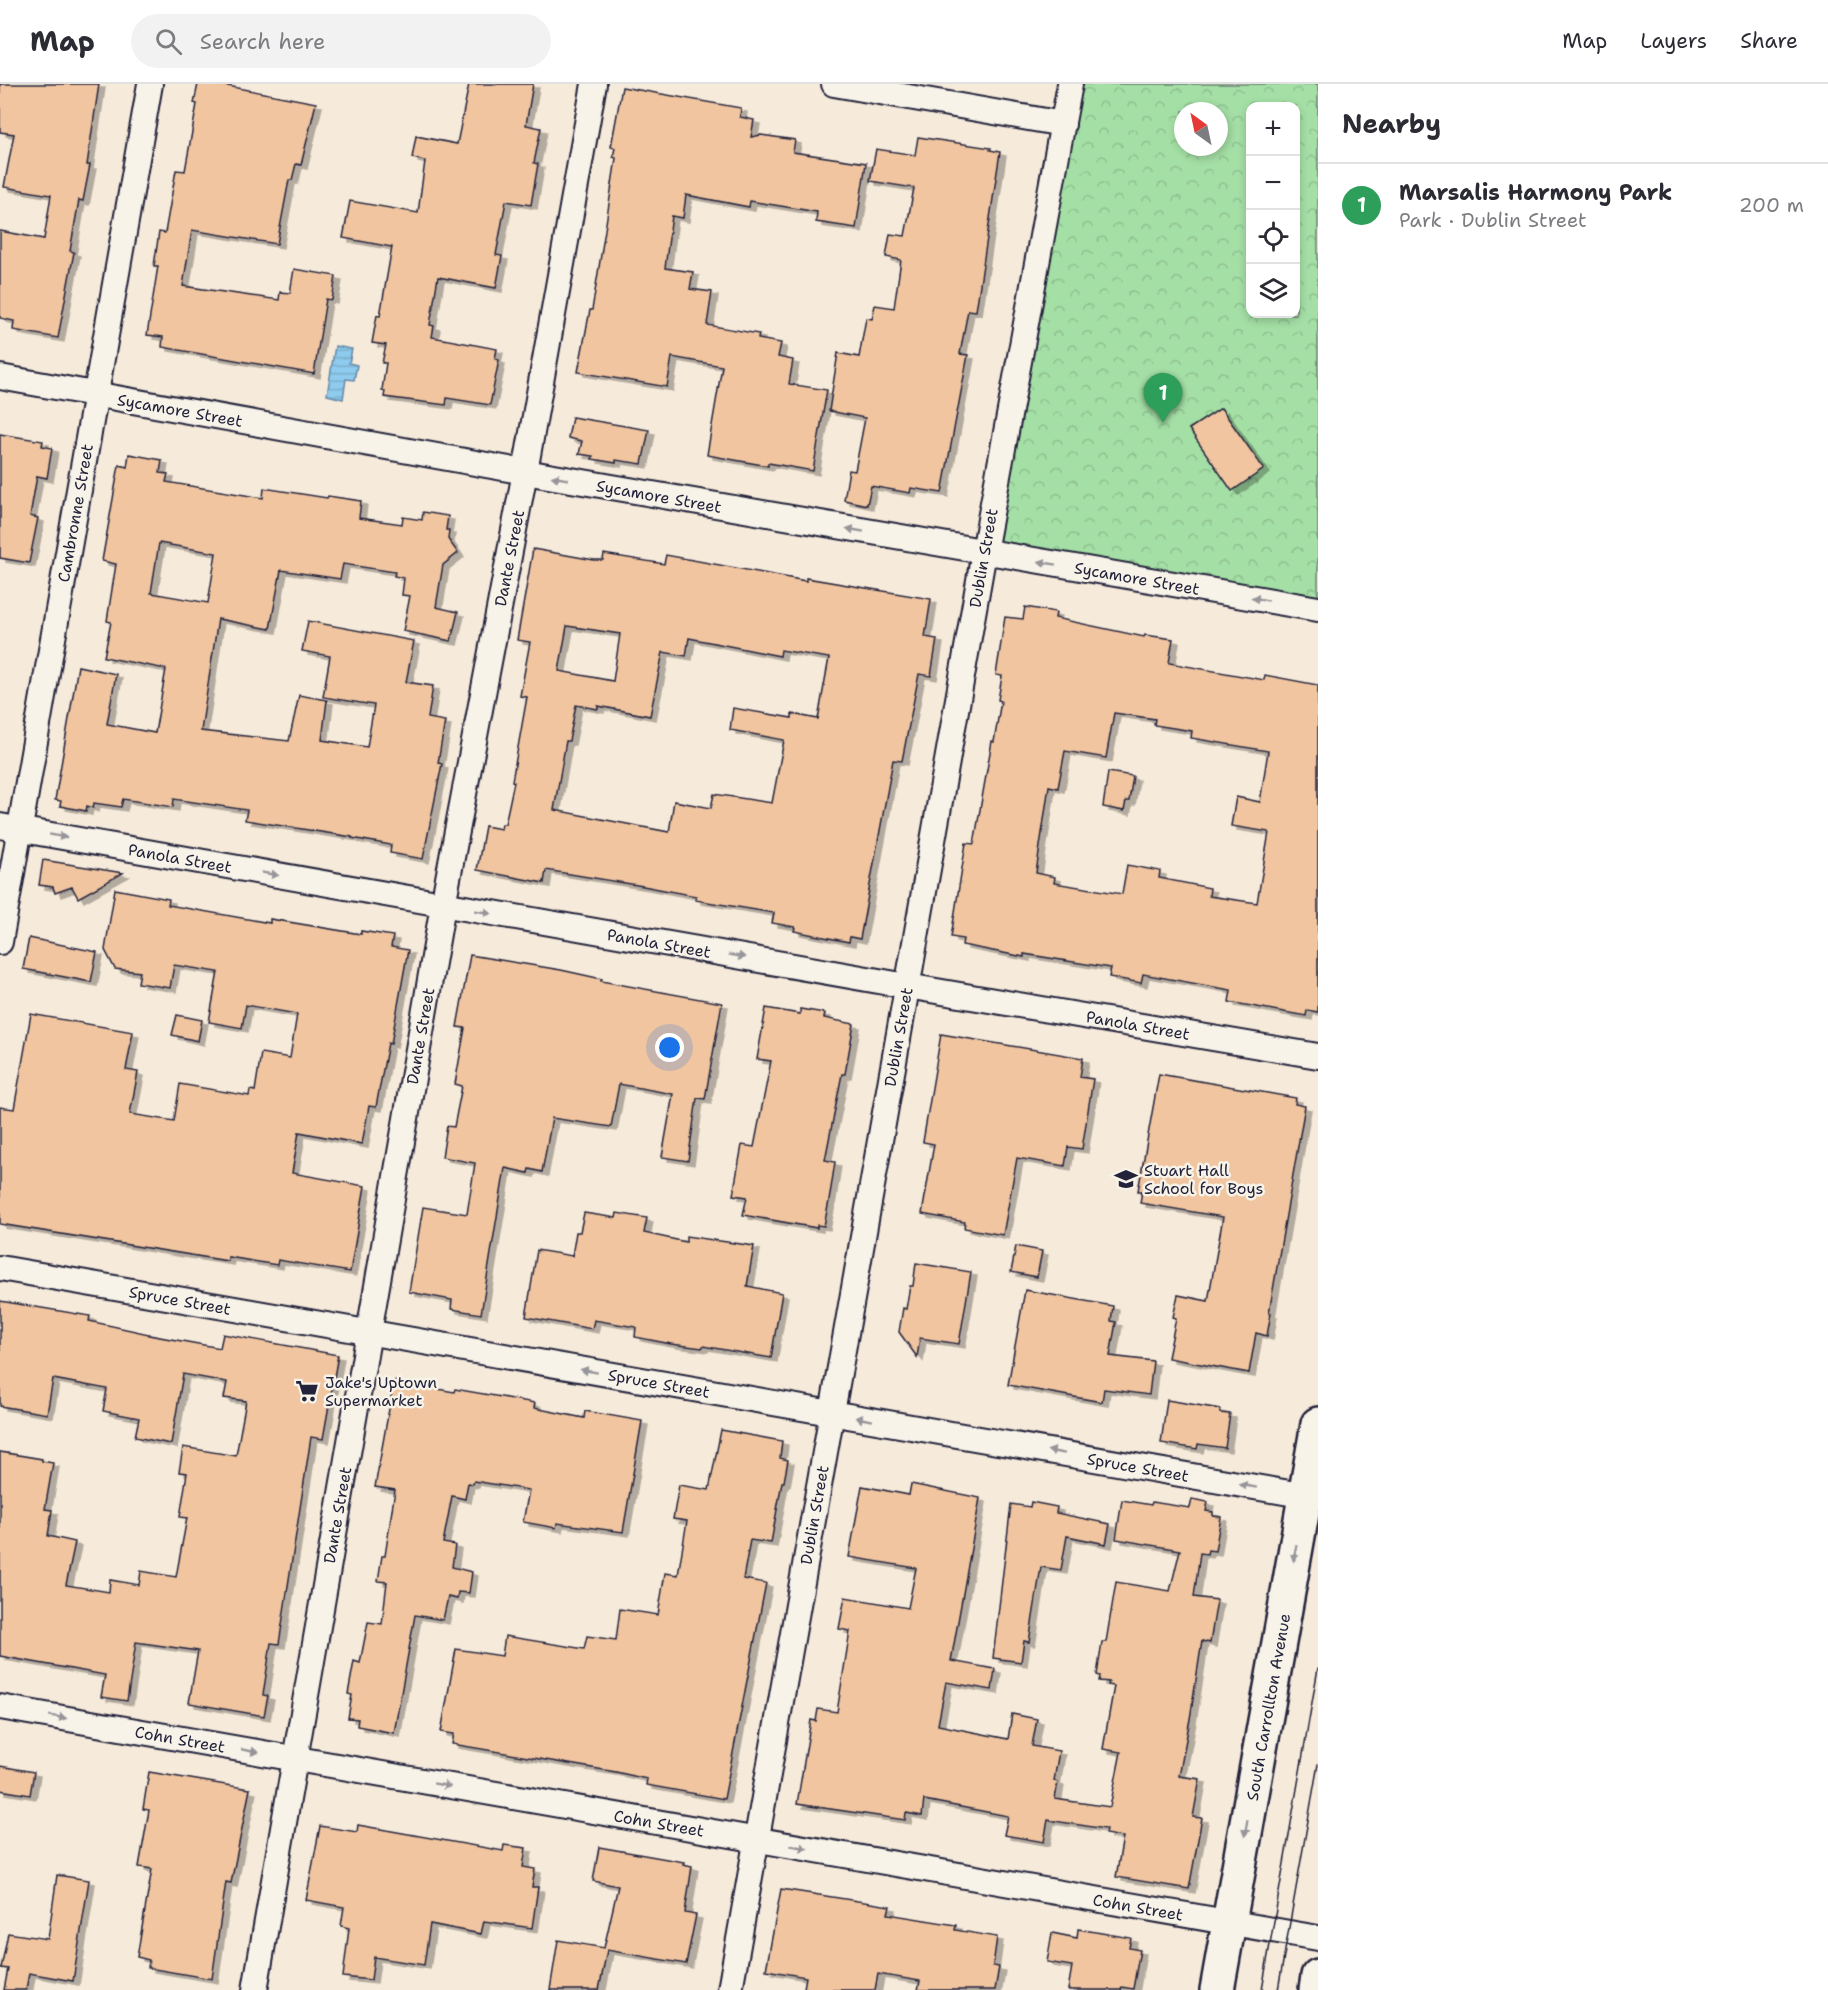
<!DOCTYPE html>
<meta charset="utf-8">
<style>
body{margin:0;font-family:"Shantell Sans",sans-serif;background:#f2f2f3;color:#2b2b33}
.controls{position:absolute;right:18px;top:18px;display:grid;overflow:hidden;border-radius:12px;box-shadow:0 3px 9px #0003}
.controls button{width:54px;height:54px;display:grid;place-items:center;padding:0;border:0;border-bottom:2px solid #e1e1e2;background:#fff;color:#2b2b33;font:30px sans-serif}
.compass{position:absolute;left:1174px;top:18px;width:54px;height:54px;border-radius:50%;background:#fff;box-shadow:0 3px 9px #0003;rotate:327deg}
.you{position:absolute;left:670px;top:964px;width:21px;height:21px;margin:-15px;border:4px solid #fff;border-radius:50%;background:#1a73e8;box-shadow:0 0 0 9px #1a73e833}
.badge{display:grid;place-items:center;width:39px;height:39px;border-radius:50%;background:#22223b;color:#fff;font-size:20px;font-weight:700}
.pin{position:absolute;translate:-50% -50px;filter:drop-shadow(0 2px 3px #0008)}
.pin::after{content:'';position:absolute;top:32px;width:21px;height:18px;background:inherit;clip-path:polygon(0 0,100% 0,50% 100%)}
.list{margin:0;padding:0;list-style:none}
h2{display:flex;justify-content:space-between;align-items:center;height:78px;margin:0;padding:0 24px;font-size:26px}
h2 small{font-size:20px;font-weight:400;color:#7c7c81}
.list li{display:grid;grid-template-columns:39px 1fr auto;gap:18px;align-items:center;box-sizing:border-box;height:84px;padding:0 24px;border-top:2px solid #e1e1e2}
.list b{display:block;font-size:22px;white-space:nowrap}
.list p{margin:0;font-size:20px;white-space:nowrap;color:#7c7c81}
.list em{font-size:20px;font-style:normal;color:#7c7c81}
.icon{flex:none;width:33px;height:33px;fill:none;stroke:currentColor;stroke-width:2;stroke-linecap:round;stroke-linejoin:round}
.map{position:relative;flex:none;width:1318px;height:1906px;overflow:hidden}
header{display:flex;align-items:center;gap:36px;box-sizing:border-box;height:84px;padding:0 30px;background:#fff;border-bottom:2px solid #e1e1e2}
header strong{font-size:28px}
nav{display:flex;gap:33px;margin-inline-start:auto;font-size:21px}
.search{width:420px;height:54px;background:#f2f2f3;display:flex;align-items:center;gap:15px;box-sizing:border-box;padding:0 21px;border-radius:33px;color:#7c7c81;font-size:22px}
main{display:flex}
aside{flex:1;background:#fff}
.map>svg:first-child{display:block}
</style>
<header>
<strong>Map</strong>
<div class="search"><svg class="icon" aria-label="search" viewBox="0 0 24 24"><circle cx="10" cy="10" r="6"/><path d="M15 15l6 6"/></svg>Search here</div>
<nav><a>Map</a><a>Layers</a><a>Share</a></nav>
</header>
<main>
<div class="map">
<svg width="1318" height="1906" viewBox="0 0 1318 1906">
<defs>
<pattern id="park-crowns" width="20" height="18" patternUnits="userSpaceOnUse" patternTransform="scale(1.5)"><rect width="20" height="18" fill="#a4dfa5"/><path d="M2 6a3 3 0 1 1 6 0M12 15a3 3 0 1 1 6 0" fill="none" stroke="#8dbf8f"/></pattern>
<pattern id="water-rules" width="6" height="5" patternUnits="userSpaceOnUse" patternTransform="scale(1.5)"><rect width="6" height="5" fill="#8ecbee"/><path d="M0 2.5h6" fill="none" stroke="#7aaecd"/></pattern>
<filter id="shadow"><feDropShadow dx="6" dy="4" stdDeviation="0" flood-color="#0004"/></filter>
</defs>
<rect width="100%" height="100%" fill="#f6eada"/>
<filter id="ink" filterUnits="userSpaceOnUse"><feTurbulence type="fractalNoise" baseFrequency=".0167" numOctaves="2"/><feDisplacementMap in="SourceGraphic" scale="12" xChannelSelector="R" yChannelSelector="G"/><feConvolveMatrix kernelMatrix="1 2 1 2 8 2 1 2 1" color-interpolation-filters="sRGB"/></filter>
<g filter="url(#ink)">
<path fill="url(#park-crowns)" stroke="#638070" stroke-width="1.5" fill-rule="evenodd" d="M 1070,0 L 1318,0 L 1318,525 L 984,468 ZM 1250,22 L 1296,22 L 1296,230 L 1250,230 ZM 1183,27 L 1219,27 L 1219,63 L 1183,63 Z"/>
<polygon fill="url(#water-rules)" stroke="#6387a6" stroke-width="1.5" points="335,262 352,265 349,279 357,281 354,296 346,295 343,315 327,311"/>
<g fill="#f0c5a0" stroke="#22223b" stroke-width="1.5" fill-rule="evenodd" filter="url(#shadow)">
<polygon points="0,0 99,0 87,81 90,81 83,117 79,116 70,167 74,168 58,254 13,246 14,237 0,234 0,147 44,155 51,111 4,103 14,50 0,48"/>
<polygon points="198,0 217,0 316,19 301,81 296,80 292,96 289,96 277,160 192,146 183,202 279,216 280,208 290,209 294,185 336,192 332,216 326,215 314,290 162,263 163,253 147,251 158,182 154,182 159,148 165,149 176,86 185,87 197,20 194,19"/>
<polygon points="469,0 533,0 526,41 541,44 534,79 538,80 531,121 506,117 496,171 502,172 496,204 438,193 430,241 434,242 432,253 497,265 495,275 499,276 490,321 447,314 446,321 384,313 385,307 382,306 386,279 382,279 386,261 372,259 377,231 380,232 392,163 343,154 350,117 418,129 425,77 412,74 416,52 457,60"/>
<polygon points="622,3 741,24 740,33 754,36 751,53 761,51 795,56 793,68 866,79 856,144 816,138 817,128 750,117 749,123 686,111 683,134 672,132 665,184 693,188 690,205 712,208 707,241 759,250 758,255 781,259 778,273 793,276 789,300 827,306 813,387 768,379 768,382 707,371 722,282 672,273 667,303 578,288 590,226 592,226 605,146 616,74 613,73 615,64 611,63"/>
<polygon points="918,53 991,64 990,66 1000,68 976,227 968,226 960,270 968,271 942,409 911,404 910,409 871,402 867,421 844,416 849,386 855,387 865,334 829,327 838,269 859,273 866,234 872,235 875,221 894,224 901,176 886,173 890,150 905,152 914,104 870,97 876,65 915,71"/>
<polygon points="1221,324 1264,385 1232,407 1189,345"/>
<polygon points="572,333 649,346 642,380 616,376 616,379 592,375 593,372 579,370 582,357 568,354"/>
<polygon points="0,350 43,357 42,362 52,364 47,394 37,392 30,432 38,434 29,479 0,474"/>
<path d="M 129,370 L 162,376 L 160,389 L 168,390 L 166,398 L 263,414 L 264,404 L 327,414 L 328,412 L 361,417 L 359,434 L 402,440 L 403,433 L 422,436 L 423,428 L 448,432 L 446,446 L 449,446 L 448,455 L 458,469 L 443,481 L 436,523 L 458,528 L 451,557 L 403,547 L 410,512 L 402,511 L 404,494 L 394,492 L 395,488 L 343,480 L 340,495 L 281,486 L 270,545 L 218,535 L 201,647 L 289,657 L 299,611 L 327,616 L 322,656 L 367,663 L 374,621 L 323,613 L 330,572 L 302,567 L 308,537 L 414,557 L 406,598 L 433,602 L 428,634 L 445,637 L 438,679 L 442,680 L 423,775 L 390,769 L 391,761 L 352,754 L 352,753 L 245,736 L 247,726 L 174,715 L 173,723 L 123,715 L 121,723 L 94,719 L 93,724 L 87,722 L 86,727 L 60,722 L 61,717 L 55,716 L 78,582 L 116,590 L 107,640 L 155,649 L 166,585 L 104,573 L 111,538 L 107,537 L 116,480 L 102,477 L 119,381 L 127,383 ZM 159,459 L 216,469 L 208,519 L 151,509 Z"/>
<path d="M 533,465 L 594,476 L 603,476 L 604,470 L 664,480 L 666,471 L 806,497 L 806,494 L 931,515 L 925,553 L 937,555 L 931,592 L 919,590 L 902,677 L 893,676 L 860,855 L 850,853 L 849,858 L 794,847 L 795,843 L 772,839 L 774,829 L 695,816 L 696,812 L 643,802 L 546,786 L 544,799 L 477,786 L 485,742 L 501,745 L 502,740 L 505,740 L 514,698 L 512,697 L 527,613 L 520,612 L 530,558 L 517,556 ZM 567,542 L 620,550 L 613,597 L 559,587 ZM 689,554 L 780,572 L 781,566 L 829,574 L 818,635 L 792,630 L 792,634 L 733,624 L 730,646 L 784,656 L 772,719 L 714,710 L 711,724 L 674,717 L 669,748 L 554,726 L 566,657 L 569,657 L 576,621 L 598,625 L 598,622 L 650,632 L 663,568 L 686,572 Z"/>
<path d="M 1025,523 L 1056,528 L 1055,534 L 1144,553 L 1145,551 L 1173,555 L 1169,579 L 1264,596 L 1265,591 L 1318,601 L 1318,928 L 1307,926 L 1306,932 L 1229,918 L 1231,906 L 1143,890 L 1141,899 L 1109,893 L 1111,884 L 1024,870 L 1024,873 L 962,861 L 963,855 L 951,853 L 966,759 L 974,760 L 992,657 L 994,658 L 1001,617 L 998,616 L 1002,592 L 996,591 L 1005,533 L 1023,535 ZM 1114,629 L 1155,635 L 1154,641 L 1192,647 L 1191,654 L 1268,667 L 1260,718 L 1236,713 L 1231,742 L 1269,748 L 1257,819 L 1209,812 L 1210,804 L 1159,794 L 1160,787 L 1127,781 L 1122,810 L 1054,799 L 1055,793 L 1036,789 L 1049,702 L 1058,704 L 1065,667 L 1106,674 Z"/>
<polygon points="1108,688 1133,692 1129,717 1126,717 1124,727 1103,723"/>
<polygon points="43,776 111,787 123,789 78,814 72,803 55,809 53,803 39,801"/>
<polygon points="115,805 169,815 168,821 270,839 270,835 361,850 361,847 393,852 391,863 408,866 391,960 388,959 376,1023 369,1022 362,1060 299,1048 292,1089 365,1102 350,1188 278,1176 277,1181 228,1173 228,1177 0,1140 0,1023 14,1025 31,930 133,948 126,986 138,988 130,1030 174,1037 180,1000 249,1012 250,1006 255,1007 261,969 290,974 297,930 246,921 242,944 209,938 218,888 174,881 170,904 138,899 140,888 115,885 105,866"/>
<polygon points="29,854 97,868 91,898 23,885"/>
<polygon points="470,871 561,886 602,895 601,897 722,919 705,1015 697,1014 688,1077 662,1073 673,1010 619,1000 611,1043 552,1034 542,1088 529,1085 528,1089 505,1084 481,1230 451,1225 452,1216 409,1208 423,1123 467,1130 475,1079 442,1073 447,1042 454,1043 462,1002 455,1000 465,944 457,943"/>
<polygon points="766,924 800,930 800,925 825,929 824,934 854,940 845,990 842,990 825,1076 835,1078 829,1117 824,1142 817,1141 817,1144 743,1131 747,1113 733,1111 742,1061 754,1063 771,977 757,975"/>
<polygon points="177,931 202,936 198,957 172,951"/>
<polygon points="941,950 1083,974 1080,993 1093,995 1082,1065 1068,1063 1065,1082 1017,1074 1003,1151 964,1144 965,1138 922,1130 934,1060 923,1058"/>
<polygon points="1159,990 1296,1014 1295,1020 1305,1022 1269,1229 1271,1229 1267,1252 1256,1249 1249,1289 1168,1274 1176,1234 1173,1233 1178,1211 1208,1217 1223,1133 1140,1119 1142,1107 1138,1107"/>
<polygon points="584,1129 616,1134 617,1129 647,1134 644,1149 686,1158 686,1152 754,1162 747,1202 782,1209 771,1274 703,1262 702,1264 671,1260 635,1253 636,1243 594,1236 592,1245 526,1233 537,1166 572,1172 576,1148 580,1148"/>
<polygon points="1016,1162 1042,1167 1037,1193 1011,1188"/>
<polygon points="916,1179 971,1188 959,1260 920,1254 917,1273 899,1248 903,1224 906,1225 910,1202 913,1202"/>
<polygon points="1025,1206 1113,1222 1111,1237 1116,1238 1110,1272 1153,1277 1149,1311 1104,1305 1102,1318 1008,1301"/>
<polygon points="0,1217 90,1232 89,1237 149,1250 149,1251 220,1264 223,1250 338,1271 323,1355 311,1353 279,1560 271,1559 263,1611 268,1612 264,1632 189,1619 198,1567 136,1558 127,1617 101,1613 105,1591 0,1572 0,1368 42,1375 42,1377 53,1379 45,1425 52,1426 48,1452 75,1458 66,1501 109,1508 110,1496 139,1501 141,1487 176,1493 187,1434 180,1433 187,1389 179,1388 183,1363 236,1372 246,1317 224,1314 227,1298 183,1290 171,1360 135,1353 139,1334 103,1327 107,1305 53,1295 47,1330 0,1322"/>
<polygon points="394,1297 454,1308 455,1305 535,1319 534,1324 584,1334 585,1327 642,1337 623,1448 557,1439 556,1444 523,1438 529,1406 474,1397 473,1400 468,1399 465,1415 452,1412 443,1459 455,1461 452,1483 472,1488 469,1509 458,1508 457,1515 448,1513 443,1536 415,1531 394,1649 357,1642 358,1635 348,1634 352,1611 348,1610 354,1577 360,1579 368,1538 382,1540 387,1498 378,1497 382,1472 385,1472 395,1406 375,1403"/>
<polygon points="1167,1316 1220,1325 1220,1329 1230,1330 1225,1364 1198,1360 1197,1365 1161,1359"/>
<polygon points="721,1346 782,1357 780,1374 788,1376 784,1398 782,1398 771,1459 750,1456 743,1495 766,1499 724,1715 646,1701 647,1695 616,1688 452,1660 454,1650 441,1648 456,1565 502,1572 505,1552 584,1565 587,1552 616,1556 620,1525 658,1531 665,1489 678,1491 687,1437 673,1435 679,1401 709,1406"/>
<polygon points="911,1400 980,1414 951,1577 995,1585 992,1606 946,1598 938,1641 1008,1655 1012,1630 1037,1635 1032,1662 1059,1667 1054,1697 1058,1698 1055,1715 1110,1723 1121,1668 1103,1665 1114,1602 1108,1601 1109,1598 1099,1597 1100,1592 1097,1591 1102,1558 1106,1558 1116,1498 1170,1507 1180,1466 1116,1455 1122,1416 1151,1421 1152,1418 1190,1424 1192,1415 1208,1418 1206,1427 1213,1428 1213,1432 1221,1433 1215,1467 1208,1466 1207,1470 1200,1469 1194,1513 1217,1516 1210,1559 1202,1557 1190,1635 1179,1692 1200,1695 1193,1733 1202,1734 1189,1805 1116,1793 1123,1753 1105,1750 1106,1745 1048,1736 1044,1758 1004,1751 1008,1732 924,1716 922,1732 906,1729 905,1736 797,1720 811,1636 816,1637 818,1625 837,1628 850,1547 839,1545 845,1513 908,1524 916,1484 849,1473 862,1402 909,1411"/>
<polygon points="1031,1418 1057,1423 1056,1429 1110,1440 1106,1460 1067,1452 1061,1486 1041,1483 1029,1558 1024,1557 1021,1578 993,1574 1011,1420 1030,1423"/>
<polygon points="0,1682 34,1688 30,1711 0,1706"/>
<polygon points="149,1688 250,1705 231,1799 226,1798 212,1895 148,1884 149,1876 137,1873 152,1785 139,1783 149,1726 143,1725"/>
<polygon points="358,1741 503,1767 504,1761 526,1764 523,1783 535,1785 532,1803 538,1803 532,1844 484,1837 481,1850 430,1840 424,1881 374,1873 371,1896 343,1893 349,1844 341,1842 344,1823 306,1816 320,1742 357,1748"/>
<polygon points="599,1763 684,1778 683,1780 692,1782 685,1829 696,1831 686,1880 607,1866 599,1906 550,1906 558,1856 604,1864 618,1802 593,1797"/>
<polygon points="57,1791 89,1796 73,1897 29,1889 26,1906 4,1906 8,1885 1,1884 8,1849 48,1855"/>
<polygon points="781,1805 890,1822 888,1830 956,1841 955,1846 997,1853 993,1882 999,1883 995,1906 918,1906 920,1897 878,1890 875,1906 818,1906 804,1904 806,1893 766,1886"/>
<polygon points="1078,1845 1131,1854 1129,1864 1140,1866 1133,1905 1122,1903 1121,1906 1068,1906 1072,1882 1047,1878 1052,1849 1077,1854"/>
</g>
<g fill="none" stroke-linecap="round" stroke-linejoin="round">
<g stroke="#22223b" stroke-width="28">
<g id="minor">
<polyline points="834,0 1063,40"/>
<polyline points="0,293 525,388 1318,525"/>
<polyline points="0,742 907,902 1318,972"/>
<polyline points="0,858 150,0"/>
<polyline points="0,1184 1318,1414"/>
<polyline points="0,1623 1318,1854"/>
<polyline points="255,1906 443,821 525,388 594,0"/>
<polyline points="730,1906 984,468 1070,0"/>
</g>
</g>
<g stroke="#22223b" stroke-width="38">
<g id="secondary">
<polyline points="1217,1906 1318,1340"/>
<polyline points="1316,1906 1318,1892"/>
</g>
</g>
<use href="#minor" stroke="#f7f3e8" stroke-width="24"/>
<use href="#secondary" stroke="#f7f3e8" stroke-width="33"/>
<g stroke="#22223b" stroke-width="1.5">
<polyline points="1262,1906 1318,1584"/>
<polyline points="1278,1906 1318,1680"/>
</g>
</g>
<defs><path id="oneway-solid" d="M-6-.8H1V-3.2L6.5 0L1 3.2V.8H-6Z" transform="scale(1.5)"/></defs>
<g fill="#97959a">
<use href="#oneway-solid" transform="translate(560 394) rotate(-170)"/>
<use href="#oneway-solid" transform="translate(855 446) rotate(-170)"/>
<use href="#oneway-solid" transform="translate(1047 479) rotate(-170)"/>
<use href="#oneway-solid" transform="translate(1260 515) rotate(-170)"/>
<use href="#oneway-solid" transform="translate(58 752) rotate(10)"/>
<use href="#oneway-solid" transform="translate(270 790) rotate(10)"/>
<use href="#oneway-solid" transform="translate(483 828) rotate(10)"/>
<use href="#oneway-solid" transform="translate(737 872) rotate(10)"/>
<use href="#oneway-solid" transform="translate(589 1287) rotate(-170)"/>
<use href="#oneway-solid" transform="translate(864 1335) rotate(-170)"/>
<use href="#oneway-solid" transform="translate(1056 1368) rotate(-170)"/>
<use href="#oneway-solid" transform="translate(1248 1402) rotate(-170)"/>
<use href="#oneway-solid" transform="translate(1295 1469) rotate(100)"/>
<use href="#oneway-solid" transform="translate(58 1633) rotate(10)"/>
<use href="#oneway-solid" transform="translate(250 1667) rotate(10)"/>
<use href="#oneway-solid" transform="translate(442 1701) rotate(10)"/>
<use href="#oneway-solid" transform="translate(1246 1744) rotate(100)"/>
<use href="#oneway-solid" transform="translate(799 1763) rotate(10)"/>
</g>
</g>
<defs>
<g id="school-bare" transform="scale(1.8)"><path d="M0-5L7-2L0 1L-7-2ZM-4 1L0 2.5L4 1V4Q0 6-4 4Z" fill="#22223b" stroke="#f7f3e8" stroke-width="2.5" paint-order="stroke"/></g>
<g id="supermarket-bare" transform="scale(1.8)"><path d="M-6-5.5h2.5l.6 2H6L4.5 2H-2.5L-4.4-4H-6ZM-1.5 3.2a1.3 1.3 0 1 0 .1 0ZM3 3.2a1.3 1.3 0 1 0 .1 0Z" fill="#22223b" stroke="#f7f3e8" stroke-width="2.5" paint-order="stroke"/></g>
</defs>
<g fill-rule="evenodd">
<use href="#school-bare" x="1126" y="1095"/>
<use href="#supermarket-bare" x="307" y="1307"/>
</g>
<g text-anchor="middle" stroke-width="5" stroke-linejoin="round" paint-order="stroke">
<g font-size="16" fill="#22223b" stroke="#f7f3e8">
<text transform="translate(180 326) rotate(10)" y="6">Sycamore Street</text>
<text transform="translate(659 412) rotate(10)" y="6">Sycamore Street</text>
<text transform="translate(75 429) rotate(-80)" y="6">Cambronne Street</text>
<text transform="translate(509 474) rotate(-79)" y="6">Dante Street</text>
<text transform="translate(983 474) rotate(-80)" y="6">Dublin Street</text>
<text transform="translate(1137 494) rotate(10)" y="6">Sycamore Street</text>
<text transform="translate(180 774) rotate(10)" y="6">Panola Street</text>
<text transform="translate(659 859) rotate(10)" y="6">Panola Street</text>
<text transform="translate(1138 941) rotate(10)" y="6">Panola Street</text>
<text transform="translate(420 952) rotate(-80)" y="6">Dante Street</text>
<text transform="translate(898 953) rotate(-80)" y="6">Dublin Street</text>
<text transform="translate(180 1216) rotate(10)" y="6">Spruce Street</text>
<text transform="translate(659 1299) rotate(10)" y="6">Spruce Street</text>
<text transform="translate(1138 1383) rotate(10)" y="6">Spruce Street</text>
<text transform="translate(337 1431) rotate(-80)" y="6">Dante Street</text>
<text transform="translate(814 1431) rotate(-80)" y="6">Dublin Street</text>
<text transform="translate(1268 1623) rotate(-80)" y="6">South Carrollton Avenue</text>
<text transform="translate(180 1655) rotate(10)" y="6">Cohn Street</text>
<text transform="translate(659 1739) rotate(10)" y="6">Cohn Street</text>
<text transform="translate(1138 1823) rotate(10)" y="6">Cohn Street</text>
</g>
<g font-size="16" fill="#22223b" stroke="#f7f3e8" text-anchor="start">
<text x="1144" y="1092">Stuart Hall<tspan x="1144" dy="18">School for Boys</tspan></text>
<text x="325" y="1304">Jake's Uptown<tspan x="325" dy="18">Supermarket</tspan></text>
</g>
</g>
</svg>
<div class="controls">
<button>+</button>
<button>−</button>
<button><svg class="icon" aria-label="locate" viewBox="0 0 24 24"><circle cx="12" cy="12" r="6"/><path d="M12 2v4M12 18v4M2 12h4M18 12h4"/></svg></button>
<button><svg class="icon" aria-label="layers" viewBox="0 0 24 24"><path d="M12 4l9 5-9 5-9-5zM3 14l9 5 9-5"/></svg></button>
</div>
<svg class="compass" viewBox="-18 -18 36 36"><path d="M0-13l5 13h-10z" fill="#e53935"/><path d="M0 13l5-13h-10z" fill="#7c7c81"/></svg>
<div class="you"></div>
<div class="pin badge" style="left:1163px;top:339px;background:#2e9e5b">1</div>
</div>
<aside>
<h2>Nearby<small></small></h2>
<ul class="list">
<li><span class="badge" style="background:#2e9e5b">1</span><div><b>Marsalis Harmony Park</b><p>Park · Dublin Street</p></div><em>200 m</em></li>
</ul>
</aside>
</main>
